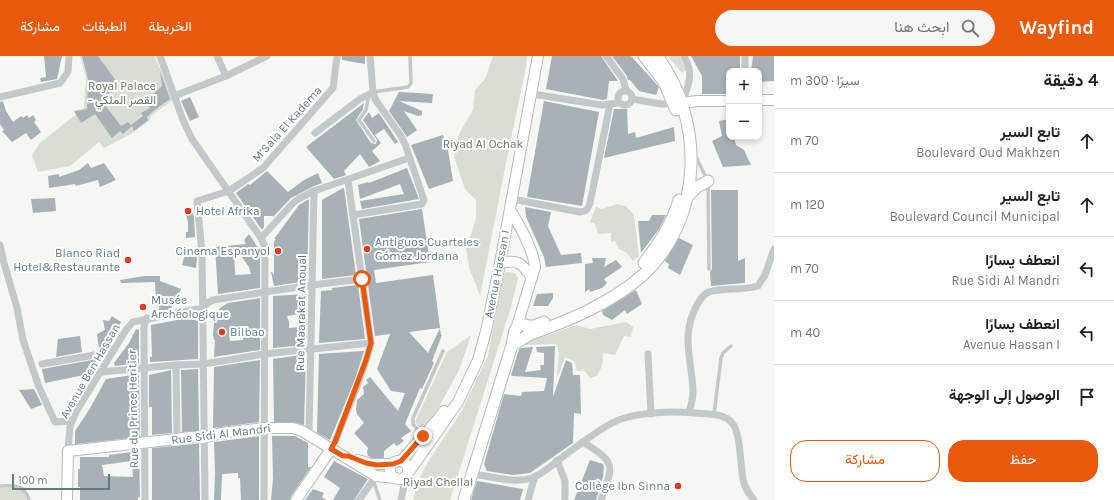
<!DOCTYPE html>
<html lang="ar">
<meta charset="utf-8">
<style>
body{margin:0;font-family:Karla,Vazirmatn,sans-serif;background:#f6f6f6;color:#202124;direction:rtl}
.controls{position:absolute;right:12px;top:12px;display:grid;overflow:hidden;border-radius:8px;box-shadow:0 2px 6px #0003}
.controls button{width:36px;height:36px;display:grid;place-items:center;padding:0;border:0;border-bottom:1px solid #e0e0e0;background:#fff;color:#202124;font:20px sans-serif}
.scale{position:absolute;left:12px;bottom:10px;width:98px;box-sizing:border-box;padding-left:4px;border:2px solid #637a85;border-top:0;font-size:11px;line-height:14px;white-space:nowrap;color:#637a85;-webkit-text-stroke:3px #fff;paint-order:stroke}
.stop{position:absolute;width:12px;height:12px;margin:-9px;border:3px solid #ea580c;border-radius:50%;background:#fff}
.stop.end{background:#ea580c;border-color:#fff;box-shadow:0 1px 4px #0008}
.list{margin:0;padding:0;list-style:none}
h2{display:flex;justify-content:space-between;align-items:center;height:52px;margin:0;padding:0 16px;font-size:17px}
h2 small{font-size:13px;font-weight:400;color:#757577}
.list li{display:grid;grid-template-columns:26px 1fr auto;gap:12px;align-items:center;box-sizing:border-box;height:64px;padding:0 16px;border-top:1px solid #e0e0e0}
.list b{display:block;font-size:15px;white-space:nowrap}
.list p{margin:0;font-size:13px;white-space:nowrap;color:#757577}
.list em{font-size:13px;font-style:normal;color:#757577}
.actions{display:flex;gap:8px;padding:12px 16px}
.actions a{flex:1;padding:9px 0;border:1px solid #ea580c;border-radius:16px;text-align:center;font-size:14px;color:#ea580c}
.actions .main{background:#ea580c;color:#fff}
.icon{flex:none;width:22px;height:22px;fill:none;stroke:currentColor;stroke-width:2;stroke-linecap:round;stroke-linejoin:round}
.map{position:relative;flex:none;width:774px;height:444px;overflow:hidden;direction:ltr}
header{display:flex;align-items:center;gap:24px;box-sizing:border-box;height:56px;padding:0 20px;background:#ea580c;color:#fff}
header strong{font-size:19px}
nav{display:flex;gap:22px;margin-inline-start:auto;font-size:14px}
.search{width:280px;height:36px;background:#f6f6f6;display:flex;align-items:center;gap:10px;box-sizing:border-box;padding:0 14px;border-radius:22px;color:#757577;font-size:15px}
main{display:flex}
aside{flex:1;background:#fff}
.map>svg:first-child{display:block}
</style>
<header>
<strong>Wayfind</strong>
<div class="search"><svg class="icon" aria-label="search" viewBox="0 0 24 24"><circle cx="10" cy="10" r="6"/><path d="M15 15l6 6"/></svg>ابحث هنا</div>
<nav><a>الخريطة</a><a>الطبقات</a><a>مشاركة</a></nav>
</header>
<main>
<aside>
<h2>4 دقيقة<small>سيرًا · 300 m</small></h2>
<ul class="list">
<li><svg class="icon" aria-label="ahead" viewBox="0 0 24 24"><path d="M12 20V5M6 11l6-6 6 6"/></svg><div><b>تابع السير</b><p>Boulevard Oud Makhzen</p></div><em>70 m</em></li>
<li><svg class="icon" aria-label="ahead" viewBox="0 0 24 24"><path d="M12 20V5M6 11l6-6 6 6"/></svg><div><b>تابع السير</b><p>Boulevard Council Municipal</p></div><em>120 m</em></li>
<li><svg class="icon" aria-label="left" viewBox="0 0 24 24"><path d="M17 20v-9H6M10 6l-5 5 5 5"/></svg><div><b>انعطف يسارًا</b><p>Rue Sidi Al Mandri</p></div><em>70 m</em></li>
<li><svg class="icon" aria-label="left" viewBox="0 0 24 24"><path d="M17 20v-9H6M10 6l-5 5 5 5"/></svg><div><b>انعطف يسارًا</b><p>Avenue Hassan I</p></div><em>40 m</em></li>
<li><svg class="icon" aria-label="arrive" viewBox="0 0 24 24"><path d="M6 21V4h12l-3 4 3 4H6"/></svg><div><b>الوصول إلى الوجهة</b></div></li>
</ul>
<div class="actions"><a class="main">حفظ</a><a>مشاركة</a></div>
</aside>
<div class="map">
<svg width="774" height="444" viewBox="0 0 774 444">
<rect width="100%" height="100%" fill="#f6f6f2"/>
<g fill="#d8ded3">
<polygon points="80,0 154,0 174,43 151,60 150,64 131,78 104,92 99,86 70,110 38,116 32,99 40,87 84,52 86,22"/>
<polygon points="493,0 527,0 526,11 505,112 480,240 469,211 466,193 476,163 476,144 465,133 454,101 459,78 473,54 475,34 485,23"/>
<polygon points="668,0 680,0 686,14 682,17"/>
<polygon points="617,148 626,150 634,159 639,200 633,205 627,197 619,193 615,185 611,186 611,177 598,178 595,168 590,166 596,151 602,153"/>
<polygon points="505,216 515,217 518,222 511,251 450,444 413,444 419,423 428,406 461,356 488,300 501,228"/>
<polygon points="626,266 633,271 631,281 624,280 615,299 603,297 602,310 597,320 590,322 585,315 577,315 574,305 565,301 558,320 557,319 559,298 557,288 525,289 527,284 536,280 543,281 576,269 590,273"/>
<polygon points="471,279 460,312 433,362 420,372 415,366 447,296"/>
<polygon points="25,431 26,444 0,444 0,432"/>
</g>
<g fill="#a7b2b6" fill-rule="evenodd">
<polygon points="44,0 62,0 57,23 41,26 40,22 46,21"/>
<polygon points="82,0 98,0 119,29 101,44 121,70 128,66 131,69 143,60 141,57 150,52 145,46 162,30 160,15 170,43 153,55 147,61 148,64 134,75 132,70 123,78 120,75 112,82 95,58 81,67 74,55 87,53 88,23"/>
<polygon points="342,0 365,0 365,8 342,4"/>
<polygon points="552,0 601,0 618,25 609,25 607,43 603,44 546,33"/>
<polygon points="612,0 631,0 659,31 656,39 639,35 630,24 628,24 627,20"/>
<polygon points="691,0 740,0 740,15 729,15 729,38 702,38 702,20"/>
<polygon points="753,0 774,0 774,25 759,26 759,15 751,15"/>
<polygon points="399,36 433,38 432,47 399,45 422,55 422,59 418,60 404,55 417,74 407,81 389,55"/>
<polygon points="190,41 199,61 190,65 181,45"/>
<polygon points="3,45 6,55 13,66 21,60 23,62 27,59 29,62 33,59 36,64 34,66 41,76 31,84 26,77 12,86 2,75 4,74 0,68 0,46"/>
<polygon points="544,45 599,56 582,150 527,141"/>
<polygon points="364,47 363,53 356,64 371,87 376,88 377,84 363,64 369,56 372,62 379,57 398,86 395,88 384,73 375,79 381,87 372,95 380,105 369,111 360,98 344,115 346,119 334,123 306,91"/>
<polygon points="614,53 627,53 628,78 635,76 636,82 674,71 675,85 604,102"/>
<polygon points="729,63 729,81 734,81 736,89 744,94 751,109 723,111 712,85 722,80 719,65"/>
<polygon points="443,79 447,88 453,125 429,133 411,89"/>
<polygon points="88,107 91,112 104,107 116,124 100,131 98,124 76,130 75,128 49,132 48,120 59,118 59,121 79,114"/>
<polygon points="407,112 419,143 362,153 360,145 404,138 400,128 360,143 358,129 368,126 369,127"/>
<polygon points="267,115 288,136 304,124 318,117 322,127 312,131 291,142 273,161 273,160 264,160 264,171 262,174 236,137 248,128 250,129"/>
<polygon points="343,132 344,132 356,219 322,223 322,144"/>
<polygon points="711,134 738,134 738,205 745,202 745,227 711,230 710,216 712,213"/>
<polygon points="55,142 56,155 33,157 31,143"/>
<polygon points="309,143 307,225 274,230 271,216 272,216 274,219 274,186 276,183 274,183 299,149"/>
<polygon points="525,151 551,156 548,170 561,199 581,197 582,207 546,211 544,201 526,161"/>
<polygon points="185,152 191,152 194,161 195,181 186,182 186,176 188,176 188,167"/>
<polygon points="422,153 430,206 374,214 376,227 433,219 440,272 409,276 428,297 440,272 441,279 442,279 432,305 434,307 433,309 422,333 420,332 405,368 411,375 401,382 404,385 397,390 394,387 384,395 384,402 372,402 368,400 367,396 368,392 354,377 364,367 357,358 356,354 357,344 364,338 363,331 368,327 366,324 370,321 398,355 405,337 391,335 377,313 390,278 375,280 359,163"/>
<polygon points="652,159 666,159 659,173 641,197 638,165 649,165"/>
<path d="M 249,178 L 260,195 L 260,232 L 218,238 L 215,191 L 246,188 L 244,184 ZM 234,190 L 249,211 L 251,218 L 235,219 Z"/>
<polygon points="679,182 693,189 680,219 668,212 669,208 665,205"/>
<polygon points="185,198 197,201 196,212 182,209"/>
<polygon points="592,202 606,202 604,211 616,204 622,211 604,223 607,227 602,232 590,236 589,233 585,236 585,208 593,207"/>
<polygon points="145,220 160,220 160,225 181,233 177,242 176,241 171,253 163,255 159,254 160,244 156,244 155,226 121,227 120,224"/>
<polygon points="358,229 365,283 319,287 321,235 333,234 331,232"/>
<polygon points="636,234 642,248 627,258 625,254 612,264 603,259 602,255"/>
<polygon points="553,237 553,242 548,250 533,250 537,238"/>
<path d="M 307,238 L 306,289 L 273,292 L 273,240 ZM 300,258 L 299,271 L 289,272 L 289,266 L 287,260 Z"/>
<path d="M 260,242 L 260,294 L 214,301 L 215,284 L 214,284 L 213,279 L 214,268 L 215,260 L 220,252 L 228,247 ZM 243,273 L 243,284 L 230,285 L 229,275 Z"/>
<polygon points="112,260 121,266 114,278 117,279 110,291 99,293 97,278 105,274 103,264 109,265"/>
<polygon points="188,262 198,265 198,303 150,306 150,301 152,301 151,269"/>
<polygon points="136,273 139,274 139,307 115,310 114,307 129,287"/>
<polygon points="80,280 82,296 56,301 58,283"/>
<polygon points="555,290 553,341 566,304 572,307 573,319 580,319 581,358 574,357 573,387 530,417 513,419 487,415 484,408 504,338 521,340 522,336 544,335 547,322 512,320 511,319 519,293 521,292 533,291 525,316 541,314 540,309 544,309 544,297 537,296 536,291"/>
<polygon points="362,295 364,295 355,323 330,384 317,377 319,298"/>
<polygon points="301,299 306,300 304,369 293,366 274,366 273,303"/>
<polygon points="98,303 89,318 45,327 42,313"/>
<polygon points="260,304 259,366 213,372 214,311"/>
<polygon points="198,313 199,375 182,376 181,314"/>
<polygon points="171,314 172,377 152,379 152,351 149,351 149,319"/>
<polygon points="139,318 140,381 75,388 75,375 89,354 106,323"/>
<polygon points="34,333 42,349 31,353 19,334"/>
<polygon points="259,380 259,444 241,444 240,422 238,422 238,417 222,418 221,444 214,444 215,418 214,386"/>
<polygon points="272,380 295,380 308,387 308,411 311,411 291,440 290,444 271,444 273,423"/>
<polygon points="193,388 199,388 200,444 152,444 152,392"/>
<path d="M 139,395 L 140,441 L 138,441 L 138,444 L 80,444 L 80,431 L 78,431 L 78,413 L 80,413 L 80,401 L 109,401 L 109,399 ZM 132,405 L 133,421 L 104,420 L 102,409 Z"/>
<polygon points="590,404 603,408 604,411 603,421 596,444 574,444"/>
<polygon points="334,405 368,423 354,444 333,444 340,432 324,421"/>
<polygon points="477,425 523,433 520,444 471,444"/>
<polygon points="313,433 324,437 322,441 326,444 305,444"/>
</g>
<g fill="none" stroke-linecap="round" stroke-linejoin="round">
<g stroke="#b5bcbf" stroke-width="12">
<g id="secondary">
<polyline points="759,44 774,44"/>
<polyline points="674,48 697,45 729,45"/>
<path d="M 510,154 C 520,170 533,192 535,211 L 517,270"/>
<path d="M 500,207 C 518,203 522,207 532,222"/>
<polyline points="358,404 371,408 393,408"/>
<polyline points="401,405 438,363 444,355"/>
<circle cx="399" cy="414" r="9"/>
<polyline points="408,417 458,346 478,304 486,275 500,207 538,0"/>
<polyline points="67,444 68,395 177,383 190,381 203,382 221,377 265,372 293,372 302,375 376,420 396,422"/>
<polyline points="296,444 331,393"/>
</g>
</g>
<g stroke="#b6bbbe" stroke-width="13">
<g id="primary">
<polyline points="644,0 664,26 676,54"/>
<polyline points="688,140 697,131 708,125"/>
<path d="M 644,207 C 659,187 672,168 679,144"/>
<polyline points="528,270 534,270 544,266"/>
<path d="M 528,279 C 568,265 610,248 643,219 C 704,162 705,64 657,0"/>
<polyline points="464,444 512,289 515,274 519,269 526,269 529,274 529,279 512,289"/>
</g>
</g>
<g stroke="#c3c8ca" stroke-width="3.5">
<polyline points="373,36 408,31 411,27 410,0"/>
<polyline points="369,38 366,54 359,64 374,85"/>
<polyline points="694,97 708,125 709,213"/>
<polyline points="714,358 721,302 723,297 731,290"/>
<polyline points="422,379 413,368 413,362 443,295"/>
<polyline points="373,424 380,444"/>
<path d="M 0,430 C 13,429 25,429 29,444"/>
</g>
<g stroke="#c3c8ca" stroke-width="7">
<polyline points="160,0 183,64 192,83 261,182 265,191 264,444"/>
<polyline points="217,0 226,20"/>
<polyline points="606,0 623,23 626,34"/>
<polyline points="745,15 745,0"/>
<circle cx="625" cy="42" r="7"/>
<polyline points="532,38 602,49 619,47"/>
<polyline points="174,40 226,20 267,0"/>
<polyline points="0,41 60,27 68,16 69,0"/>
<polyline points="632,43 661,48 674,48"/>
<path d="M 682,47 C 689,27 694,19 684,0"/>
<polyline points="315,77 360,43 373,36"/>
<path d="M 512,143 L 580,156 C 587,155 588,153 590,147 L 610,48"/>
<polyline points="353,159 422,148 424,144 405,88 401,80 375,43 373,36 370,0"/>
<polyline points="261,182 294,146 300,142 314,135 409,102"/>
<polyline points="0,189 4,207 17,252 23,284 39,331 55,366 71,365"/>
<polyline points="648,298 651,358"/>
<polyline points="42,308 112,296"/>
<polyline points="176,309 177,383"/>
<polyline points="101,316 176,309 204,308 264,298 371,287"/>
<path d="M 689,356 C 691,350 693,343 693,335 C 692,303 680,280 697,249 C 700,244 704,237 709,236 C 725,231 742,235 758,230 L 765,219 L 774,193"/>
<polyline points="309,378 314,135"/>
<path d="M 583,386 C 616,407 614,408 601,444"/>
<path d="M 331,393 L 335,386 C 347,354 363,321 371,287 L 348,124"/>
<polyline points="68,395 70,370 76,356 126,274 133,266 197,253 203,254 207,247 213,244 312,229 362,223"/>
<polyline points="557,404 565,425 565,444"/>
<path d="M 472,418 C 491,420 514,428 532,422 C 545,417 558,404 569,396 C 583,386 597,375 612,367 C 632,356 672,355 695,357 C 707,358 724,357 732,367 C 741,377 740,409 743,423 C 744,431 749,438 754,444"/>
<polyline points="145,444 144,276 144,270 147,262"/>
<polyline points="205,444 202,197 197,145 229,135 263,112 333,32 337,0"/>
<polyline points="359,444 376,420"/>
<polyline points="401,444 406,420"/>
<polyline points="528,444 535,420"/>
</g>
<use href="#secondary" stroke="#fff" stroke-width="10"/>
<use href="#primary" stroke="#fff" stroke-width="11"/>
</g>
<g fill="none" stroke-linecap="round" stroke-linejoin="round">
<polyline stroke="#ea580c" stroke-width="5" points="362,223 371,287 366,304 335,386 331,393 343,400 348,400 366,407 377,409 393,408 401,405 423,380"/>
</g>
<g fill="#ec351c" stroke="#fff" stroke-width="1.5">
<circle cx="188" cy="155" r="4"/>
<circle cx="367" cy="193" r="4"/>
<circle cx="278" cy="195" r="4"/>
<circle cx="128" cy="204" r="4"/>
<circle cx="143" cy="251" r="4"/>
<circle cx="222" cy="276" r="4"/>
<circle cx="678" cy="430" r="4"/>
</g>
<g text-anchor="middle" stroke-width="4" stroke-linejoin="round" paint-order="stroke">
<g font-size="12" fill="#66775f" stroke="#fff">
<text x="122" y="34">Royal Palace<tspan x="122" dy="14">- القصر الملكي</tspan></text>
<text x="483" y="92">Riyad Al Ochak</text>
<text x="438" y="430">Riyad Chellal</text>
</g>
<g font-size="12" fill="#637a85" stroke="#fff">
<text transform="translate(287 68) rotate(-48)" y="4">M’Sala El Kadema</text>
<text transform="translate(497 218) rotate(-79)" y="4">Avenue Hassan I</text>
<text transform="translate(301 257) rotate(-89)" y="4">Rue Maarakat Anoual</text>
<text transform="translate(90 315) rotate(-60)" y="4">Avenue Ben Hassan</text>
<text transform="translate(133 353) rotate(-91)" y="4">Rue du Prince Heritier</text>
<text transform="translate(221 378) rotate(-7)" y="4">Rue Sidi Al Mandri</text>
</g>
<g font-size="12" fill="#637a85" stroke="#fff" text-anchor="start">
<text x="196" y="159">Hotel Afrika</text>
<text x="375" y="190">Antiguos Cuarteles<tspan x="375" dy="14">Gómez Jordana</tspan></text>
<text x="270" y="199" text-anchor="end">Cinema Espanyol</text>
<text x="120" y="201" text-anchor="end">Blanco Riad<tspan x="120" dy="14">Hotel&amp;Restaurante</tspan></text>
<text x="151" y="248">Musée<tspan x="151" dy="14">Archéologique</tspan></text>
<text x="230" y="280">Bilbao</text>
<text x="670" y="434" text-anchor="end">Collège Ibn Sinna</text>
</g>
</g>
</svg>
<div class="controls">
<button>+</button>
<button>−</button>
</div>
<div class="scale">100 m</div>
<div class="stop" style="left:362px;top:223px"></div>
<div class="stop end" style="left:423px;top:380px"></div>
</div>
</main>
